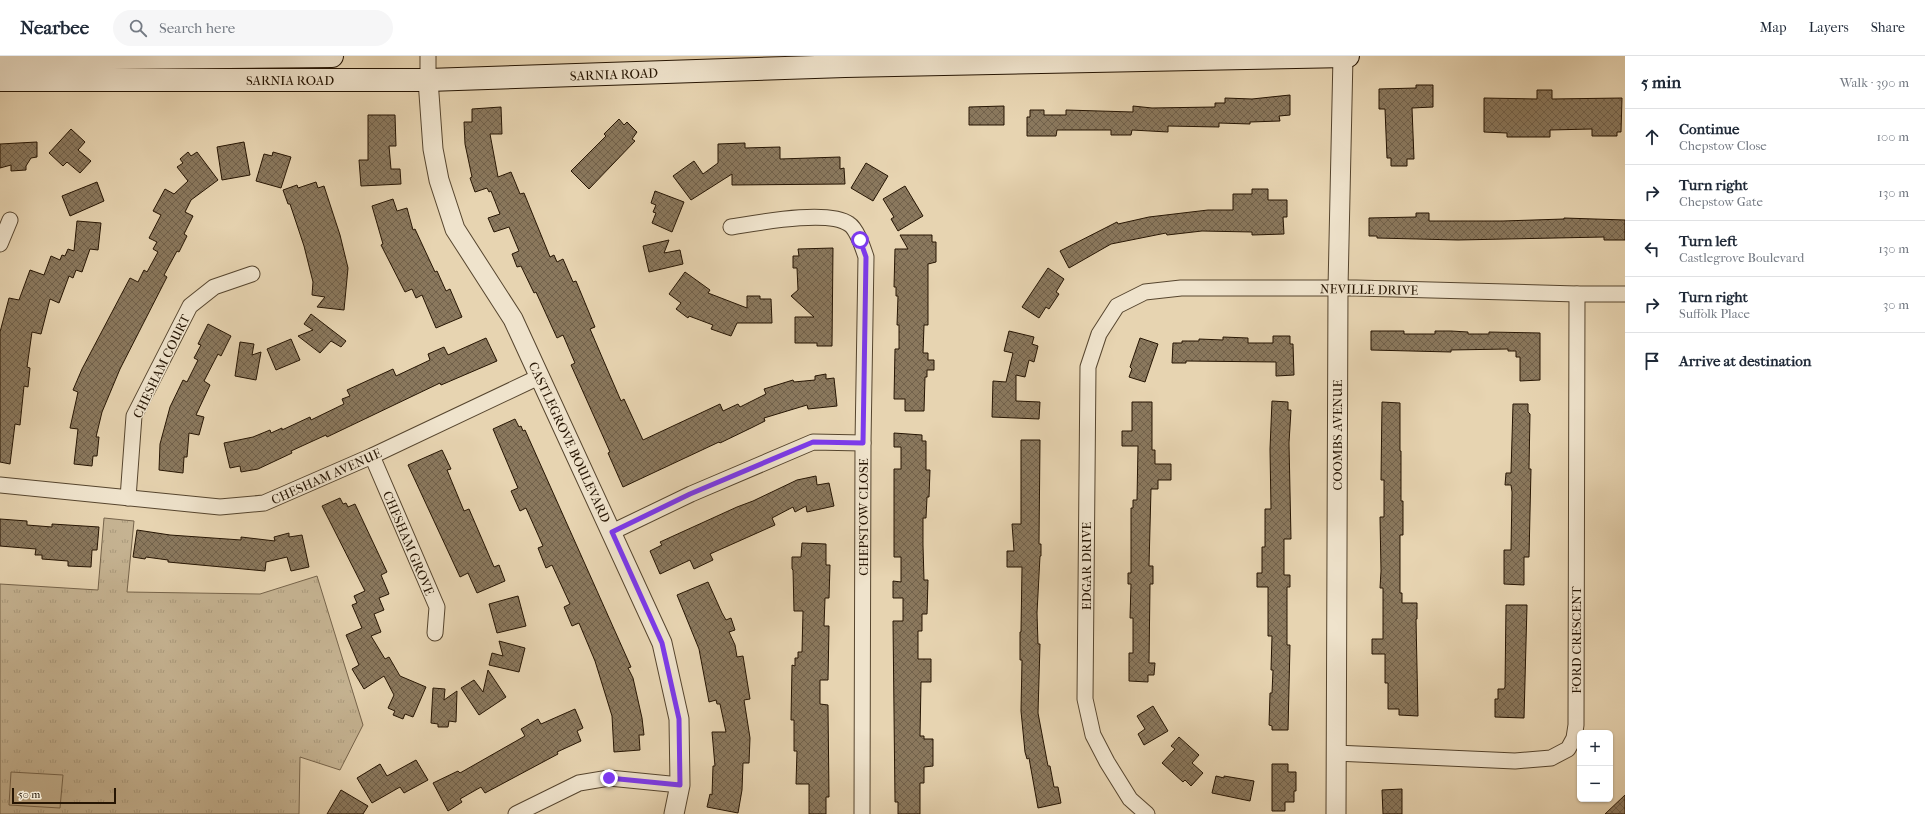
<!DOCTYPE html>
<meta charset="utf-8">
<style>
body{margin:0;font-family:"IM FELL French Canon",serif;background:#f6f6f7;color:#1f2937}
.controls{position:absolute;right:12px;bottom:12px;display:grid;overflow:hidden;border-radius:6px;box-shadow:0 1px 3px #0004}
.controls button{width:36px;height:36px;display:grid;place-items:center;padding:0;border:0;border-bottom:1px solid #e0e1e3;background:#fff;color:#1f2937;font:20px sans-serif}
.scale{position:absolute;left:12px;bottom:10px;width:104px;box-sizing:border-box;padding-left:4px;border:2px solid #261503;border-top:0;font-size:11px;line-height:14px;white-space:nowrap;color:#261503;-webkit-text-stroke:3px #efe3cc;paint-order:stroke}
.stop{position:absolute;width:12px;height:12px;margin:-9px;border:3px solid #7c3aed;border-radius:50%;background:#fff}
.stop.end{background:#7c3aed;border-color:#fff;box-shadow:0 1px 4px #0008}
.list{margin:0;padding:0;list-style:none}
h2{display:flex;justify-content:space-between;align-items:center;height:52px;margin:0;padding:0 16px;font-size:17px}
h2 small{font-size:13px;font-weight:400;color:#747a83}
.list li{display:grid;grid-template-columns:26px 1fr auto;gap:12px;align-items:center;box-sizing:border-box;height:56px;padding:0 16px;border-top:1px solid #e0e1e3}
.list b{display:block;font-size:15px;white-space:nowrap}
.list p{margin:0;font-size:13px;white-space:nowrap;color:#747a83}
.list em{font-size:13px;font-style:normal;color:#747a83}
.icon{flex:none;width:22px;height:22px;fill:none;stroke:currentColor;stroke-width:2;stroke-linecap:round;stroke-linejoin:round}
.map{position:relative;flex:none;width:1625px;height:758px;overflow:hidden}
header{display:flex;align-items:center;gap:24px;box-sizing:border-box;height:56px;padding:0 20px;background:#fff;border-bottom:1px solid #e0e1e3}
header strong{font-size:19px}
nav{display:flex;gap:22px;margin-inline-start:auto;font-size:14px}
.search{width:280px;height:36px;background:#f6f6f7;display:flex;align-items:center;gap:10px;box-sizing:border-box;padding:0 14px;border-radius:22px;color:#747a83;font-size:15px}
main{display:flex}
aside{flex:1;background:#fff}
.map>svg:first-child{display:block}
</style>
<header>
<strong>Nearbee</strong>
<div class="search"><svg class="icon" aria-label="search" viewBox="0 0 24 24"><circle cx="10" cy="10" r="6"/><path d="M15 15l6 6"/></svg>Search here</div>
<nav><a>Map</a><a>Layers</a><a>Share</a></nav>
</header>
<main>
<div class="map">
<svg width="1625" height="758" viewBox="0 0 1625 758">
<defs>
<pattern id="grass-tufts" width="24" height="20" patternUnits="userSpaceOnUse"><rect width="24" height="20" fill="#c6b493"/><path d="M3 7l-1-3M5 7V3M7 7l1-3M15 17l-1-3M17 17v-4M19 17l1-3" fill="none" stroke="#aa9a7d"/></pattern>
<pattern id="building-cross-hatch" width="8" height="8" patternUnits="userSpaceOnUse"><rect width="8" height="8" fill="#8a785d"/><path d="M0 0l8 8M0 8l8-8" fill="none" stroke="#71614b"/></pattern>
</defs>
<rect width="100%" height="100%" fill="#e7d4b1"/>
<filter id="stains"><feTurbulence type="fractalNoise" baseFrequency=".005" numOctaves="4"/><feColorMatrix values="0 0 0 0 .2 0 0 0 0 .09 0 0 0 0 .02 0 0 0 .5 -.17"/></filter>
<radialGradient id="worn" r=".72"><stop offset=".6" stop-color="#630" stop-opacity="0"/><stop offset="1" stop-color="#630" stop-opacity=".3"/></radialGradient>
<polygon fill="url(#grass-tufts)" stroke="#76644b" points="104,462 134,465 127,536 260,538 317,520 363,669 340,714 300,701 299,758 0,758 0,528 98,534"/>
<polygon fill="#c6b493" stroke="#76644b" points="11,716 63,719 60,752 9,749"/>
<g fill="url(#building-cross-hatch)" stroke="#261503">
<polygon points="1416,29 1433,29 1433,51 1412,52 1414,103 1407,103 1407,110 1391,110 1391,102 1387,102 1385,53 1379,53 1379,33 1416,32"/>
<polygon points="1537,34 1552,34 1552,43 1622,42 1621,76 1617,76 1617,80 1592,80 1592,73 1550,74 1550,81 1507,81 1507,77 1484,76 1484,42 1537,43"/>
<polygon points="1290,39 1290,59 1279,60 1280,65 1250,66 1250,68 1219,67 1219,71 1168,70 1168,76 1132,74 1131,79 1111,79 1111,74 1057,74 1056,80 1027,80 1027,61 1030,61 1030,54 1044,54 1044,59 1066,59 1066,54 1133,56 1133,50 1152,52 1215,51 1215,47 1225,47 1225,42 1252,43"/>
<polygon points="1004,50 1004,69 969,69 969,51"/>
<polygon points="501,51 502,78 490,78 498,121 511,116 520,138 524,137 550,201 554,199 557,206 563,203 573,226 576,225 595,271 590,273 605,308 621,345 624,343 643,384 720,348 723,355 738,348 740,351 766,338 764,333 793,324 794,326 815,324 815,320 826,318 826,323 834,322 837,350 808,353 807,349 764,362 765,365 751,372 720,387 719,386 623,431 608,397 610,396 571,309 575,307 563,279 557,282 536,236 534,237 521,210 517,211 512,198 519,195 509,171 494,176 488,162 500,158 491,135 489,136 487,132 475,136 470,122 472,121 465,88 464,66 472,66 472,53"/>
<polygon points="368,59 395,59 396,90 389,90 391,113 400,113 401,128 361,130 359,104 368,104"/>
<polygon points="619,63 624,69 627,66 637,76 632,83 635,85 589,133 571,115 606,80 604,78"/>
<polygon points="71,73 85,86 78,94 91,105 80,117 67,106 63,110 49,97"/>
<polygon points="37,86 37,101 31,102 26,110 26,114 11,115 11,109 0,112 0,88"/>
<polygon points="244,86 250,119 222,124 217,91"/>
<polygon points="745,87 745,92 780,91 780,103 840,101 840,113 844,112 845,128 732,129 732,118 691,144 673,120 694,105 703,118 718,107 718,88"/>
<polygon points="188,96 191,100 197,96 218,124 191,144 185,156 193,160 184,178 187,180 179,196 177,195 164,219 167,221 120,313 102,356 96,381 99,381 97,400 93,400 92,410 74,408 78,373 70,372 78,336 73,334 82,313 130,222 138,226 144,214 147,216 158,196 153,193 157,186 149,182 161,159 153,155 165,133 174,138 188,125 177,111 183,107 180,103"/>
<polygon points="273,96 291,101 281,132 256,125 264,98 272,100"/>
<polygon points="866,107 888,120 873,145 851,132"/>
<polygon points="97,126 104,145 70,160 62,140"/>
<polygon points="316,126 318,132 324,130 340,179 348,212 344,254 317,251 325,241 312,239 313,226 304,190 290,148 288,148 283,134 297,129 298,132"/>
<polygon points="905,130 923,160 898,175 891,163 894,161 883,143"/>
<polygon points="1252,133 1268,133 1268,144 1287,144 1287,161 1283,161 1284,178 1252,179 1252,176 1202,175 1167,179 1166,177 1111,188 1069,212 1060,195 1117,166 1118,168 1149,161 1208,154 1233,154 1233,138 1252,138"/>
<polygon points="655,135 684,146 672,176 652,167 656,157 653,156 656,149 651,147"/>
<polygon points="393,143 397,155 407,152 413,174 415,173 435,216 437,215 446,235 450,233 462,261 436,272 422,239 416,242 412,233 405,236 381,189 383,188 372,150"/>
<polygon points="1416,157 1429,157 1429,165 1503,165 1564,163 1564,162 1625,164 1625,184 1604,184 1604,181 1458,184 1377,182 1377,180 1369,180 1369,162 1416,161"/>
<polygon points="77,165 101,167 98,194 90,193 82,216 76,214 73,222 69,220 59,247 50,243 41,278 32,276 27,311 30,312 28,331 24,330 20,369 15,368 10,408 0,406 0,276 9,242 19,244 30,214 44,219 51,200 60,204 62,199 65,200 68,193 74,195"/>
<polygon points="900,179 932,179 932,186 936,186 936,206 928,208 928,269 924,269 923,297 928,297 928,304 934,304 934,314 927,314 927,321 925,321 924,355 905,355 905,343 894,343 895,293 899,293 899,269 897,269 898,240 896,240 896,231 894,231 895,193 908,193"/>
<polygon points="669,184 664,197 680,194 683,208 649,216 643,190"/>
<polygon points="833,192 832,290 817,290 817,287 795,287 795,261 814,261 791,240 798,234 797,212 793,212 793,200 799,200 798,193"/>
<polygon points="1048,212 1064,223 1056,236 1059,238 1049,253 1046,251 1039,262 1022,251"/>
<polygon points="685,216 710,234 708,237 747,252 747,240 760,240 760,243 771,243 772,267 737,267 731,280 711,273 713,269 689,260 688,262 676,253 681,247 669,238"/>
<polygon points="311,258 346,285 341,291 331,285 320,297 298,280 313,274 304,268"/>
<polygon points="208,268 231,280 221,300 218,298 204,325 210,329 196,359 204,361 199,379 189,377 187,401 184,401 183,417 159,414 160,388 170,351 183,324 187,326 198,304 194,302 201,289 198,288"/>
<polygon points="1009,275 1034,281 1032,288 1038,290 1034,306 1029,304 1025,321 1016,319 1016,345 1040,346 1039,363 992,361 993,325 1006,326 1013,297 1004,295"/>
<polygon points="1371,275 1404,275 1404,278 1435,278 1435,275 1451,275 1468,276 1468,278 1489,278 1489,276 1540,277 1540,324 1520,325 1520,301 1516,301 1516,295 1508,295 1508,293 1451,294 1451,296 1371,294"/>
<polygon points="1273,280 1290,280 1290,288 1293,288 1294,319 1276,320 1276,306 1186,305 1186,307 1172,307 1173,287 1182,287 1182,285 1199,285 1199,283 1223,284 1223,281 1248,282 1248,287 1273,287"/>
<polygon points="486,282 497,305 441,329 440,327 327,381 326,379 291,395 292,397 258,413 241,416 240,410 230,412 224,387 253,381 270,374 271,377 282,372 282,374 310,361 311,364 344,348 342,343 350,340 347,334 393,313 396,320 430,304 428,298 444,291 448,299"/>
<polygon points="1140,282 1158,288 1145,326 1129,321 1132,313 1130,311"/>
<polygon points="291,283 300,304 276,314 267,293"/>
<polygon points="240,286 254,288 252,299 261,296 256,324 235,320"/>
<polygon points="1272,345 1288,346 1288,354 1291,354 1289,387 1291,483 1284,483 1284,519 1290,519 1290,531 1287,531 1287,589 1290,589 1288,674 1272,674 1272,670 1269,669 1270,637 1272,637 1273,614 1271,614 1272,580 1268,580 1268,531 1257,531 1257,517 1262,517 1262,491 1265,491 1265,453 1271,453 1270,393"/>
<polygon points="1132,346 1152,346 1152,394 1155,394 1155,408 1171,408 1171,424 1158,424 1158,433 1151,433 1149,510 1153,510 1153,528 1150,528 1149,607 1155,607 1154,619 1148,619 1148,626 1129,625 1129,597 1133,597 1133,562 1130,562 1131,528 1128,528 1128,517 1131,517 1131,452 1133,452 1133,444 1137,444 1138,390 1122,390 1122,375 1132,375"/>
<polygon points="1382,346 1400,347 1400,395 1401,395 1401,445 1403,445 1403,479 1400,479 1400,537 1402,537 1402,547 1417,547 1417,563 1416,563 1418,660 1399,659 1399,653 1388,653 1388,627 1385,627 1385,598 1372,598 1372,583 1383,583 1383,532 1380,532 1381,515 1380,461 1384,461 1384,424 1381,424"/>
<polygon points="1513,348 1528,348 1528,356 1530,358 1529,413 1531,413 1529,501 1524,501 1524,529 1504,528 1504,494 1511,494 1512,436 1511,429 1505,429 1506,417 1511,417"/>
<polygon points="515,363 519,371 521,370 523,375 525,374 631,611 628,612 633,622 642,662 644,679 639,679 640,694 614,696 612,660 595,605 579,567 572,570 564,551 570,548 552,509 546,512 538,492 543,490 526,452 520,455 511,435 518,432 493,373"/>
<polygon points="894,377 922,379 922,385 926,385 926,414 930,414 929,441 927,441 926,462 923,462 923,489 924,524 928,524 927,558 922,558 922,575 918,575 918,603 931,603 931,626 921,626 920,680 924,680 924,683 933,683 933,710 924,711 924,727 920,727 920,758 898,758 898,746 895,746 893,565 903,565 903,542 893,542 893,525 901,526 901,501 894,501 894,413 901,413 901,391 894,391"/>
<polygon points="1021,384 1040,384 1039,488 1041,488 1041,500 1040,500 1037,557 1038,588 1040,588 1038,657 1048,710 1050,710 1054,731 1058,731 1061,747 1038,752 1029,702 1027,703 1025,696 1021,655 1022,604 1020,604 1020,576 1021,576 1022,511 1007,511 1007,495 1014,495 1012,468 1021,468"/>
<polygon points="442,394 451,413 447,414 464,455 469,453 494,511 499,509 505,525 477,537 468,517 460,521 408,409"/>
<polygon points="816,420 817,429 829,427 834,450 807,456 806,450 795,456 793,451 772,462 775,469 710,498 713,504 694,513 690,504 660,518 650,495 662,489 660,486 737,451 753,445 797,424"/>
<polygon points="340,442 343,448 346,447 348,451 355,448 387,516 381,519 389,538 379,542 384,554 374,558 381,576 371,580 385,603 389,601 400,620 426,631 413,661 405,658 403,663 393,659 395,655 388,652 394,639 384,620 364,633 352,613 359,609 346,579 362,572 352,549 357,547 354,540 365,535 322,450"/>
<polygon points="0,463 27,465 27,469 52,471 52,468 99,471 97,494 92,494 91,511 68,510 68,505 42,503 42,499 35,499 36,493 0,490"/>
<polygon points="137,474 170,479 241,484 241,481 275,485 274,481 289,477 289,481 302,479 309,511 291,515 287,501 266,506 265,515 168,506 168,504 146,501 145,503 133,501"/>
<polygon points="802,487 826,488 826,509 830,509 829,542 825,542 824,570 829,570 828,624 820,624 820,648 828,649 829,741 826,741 826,758 809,758 809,728 796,728 797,695 794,695 794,664 791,664 792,609 795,610 795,602 798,602 798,596 802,596 803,555 794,555 793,514 792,513 792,501 801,501"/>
<polygon points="708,526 722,557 726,564 731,562 735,574 729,576 735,589 737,601 743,600 750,643 744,644 750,682 749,707 743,707 742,734 738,757 707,751 710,738 712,739 713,710 715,710 712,676 726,676 720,648 717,648 716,644 709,646 699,593 677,539"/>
<polygon points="518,540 526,570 497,577 489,548"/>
<polygon points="1506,549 1527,549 1524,662 1495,661 1495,643 1498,643 1498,633 1504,633 1505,631"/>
<polygon points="499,585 525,592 519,616 489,609 492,597 503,600"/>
<polygon points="488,614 506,641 479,659 461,632 474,624 483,636"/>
<polygon points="433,632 445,633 444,644 457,635 456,666 449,665 448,671 438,671 438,668 431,667"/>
<polygon points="1153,650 1168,675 1144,689 1138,678 1145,673 1137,660"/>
<polygon points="575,653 583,672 577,675 581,685 557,696 558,698 485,737 481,731 460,743 462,746 448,755 433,727 458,715 460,717 525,680 521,673 538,663 541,668"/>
<polygon points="1179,681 1199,699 1192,707 1203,717 1191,730 1185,724 1183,726 1162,707 1175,693 1171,690"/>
<polygon points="416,704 428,724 404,737 400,731 372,747 357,722 380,708 387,720"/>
<polygon points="1272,708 1288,708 1288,716 1296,716 1296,735 1294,735 1294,746 1285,746 1285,755 1272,755"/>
<polygon points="1216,720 1224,722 1224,720 1254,725 1250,745 1212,737"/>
<polygon points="1402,733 1402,758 1383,758 1382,734"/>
<polygon points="341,734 368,750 363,758 327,758"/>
<polygon points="1625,739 1625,758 1605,758"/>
</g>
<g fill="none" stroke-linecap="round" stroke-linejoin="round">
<g stroke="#56452e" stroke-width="17">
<g id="minor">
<polyline points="428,0 428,24"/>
<path d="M 731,171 C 757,167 828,153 849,168 C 857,173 863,192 866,201 L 863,387 L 862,758"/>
<polyline points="0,188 10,164"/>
<polyline points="372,400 437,551 435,577"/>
<polyline points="0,429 220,451 264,447 372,400 541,320"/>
<polyline points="128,442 134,360 190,250 214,231 252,218"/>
<polyline points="612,476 691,438 813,386 863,387"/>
<polyline points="1335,697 1515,705 1551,702 1568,693 1574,682 1576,669 1577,238"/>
<polyline points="516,758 579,727 609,722 680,729"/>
<polyline points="1147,758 1130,743 1107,706 1093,679 1085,643 1088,311 1099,278 1117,250 1145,236 1181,232 1356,232 1577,238 1625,238"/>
</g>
</g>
<g stroke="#56452e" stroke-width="21">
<g id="tertiary">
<polyline points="428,24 433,93 439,124 455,173 513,263 662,587 679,663 680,729 674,758"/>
<polyline points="1336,758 1338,232 1343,0"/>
</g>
</g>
<g stroke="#261503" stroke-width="24">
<g id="secondary">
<polyline points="0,3 332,0"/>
<polyline points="0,24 428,24 845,10 1348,0"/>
</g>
</g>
<use href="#minor" stroke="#efe3cc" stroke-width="15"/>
<use href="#tertiary" stroke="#efe3cc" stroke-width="19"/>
<use href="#secondary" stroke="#efe3cc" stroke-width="22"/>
</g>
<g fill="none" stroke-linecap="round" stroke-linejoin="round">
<polyline stroke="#7c3aed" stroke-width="5" points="609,722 680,729 679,663 662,587 612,476 690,438 813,386 863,387 866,201 860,184"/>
</g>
<g text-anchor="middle" stroke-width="3" stroke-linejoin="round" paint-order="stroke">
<g font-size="13" fill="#261503" stroke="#efe3cc">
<text transform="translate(614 18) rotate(-2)" y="5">SARNIA ROAD</text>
<text x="290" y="29">SARNIA ROAD</text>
<text transform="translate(1369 233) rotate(1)" y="5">NEVILLE DRIVE</text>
<text transform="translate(161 310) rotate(-64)" y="5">CHESHAM COURT</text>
<text transform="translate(1337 379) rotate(-90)" y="5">COOMBS AVENUE</text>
<text transform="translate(570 386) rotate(65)" y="5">CASTLEGROVE BOULEVARD</text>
<text transform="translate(326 420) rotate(-24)" y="5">CHESHAM AVENUE</text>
<text transform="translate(863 461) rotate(-90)" y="5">CHEPSTOW CLOSE</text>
<text transform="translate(409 487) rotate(67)" y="5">CHESHAM GROVE</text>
<text transform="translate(1086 510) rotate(-90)" y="5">EDGAR DRIVE</text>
<text transform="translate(1576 584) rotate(-90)" y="5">FORD CRESCENT</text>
</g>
</g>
<rect width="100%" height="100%" filter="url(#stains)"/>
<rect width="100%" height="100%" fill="url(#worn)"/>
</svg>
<div class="controls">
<button>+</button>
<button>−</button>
</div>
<div class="scale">50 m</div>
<div class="stop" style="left:860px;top:184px"></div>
<div class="stop end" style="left:609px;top:722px"></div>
</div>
<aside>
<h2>5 min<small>Walk · 390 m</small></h2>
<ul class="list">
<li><svg class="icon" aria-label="ahead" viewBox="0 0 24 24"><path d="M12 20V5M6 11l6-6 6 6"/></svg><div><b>Continue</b><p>Chepstow Close</p></div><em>100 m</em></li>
<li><svg class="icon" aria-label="right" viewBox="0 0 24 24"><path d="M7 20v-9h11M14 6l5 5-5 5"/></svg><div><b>Turn right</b><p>Chepstow Gate</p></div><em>130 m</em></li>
<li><svg class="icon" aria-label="left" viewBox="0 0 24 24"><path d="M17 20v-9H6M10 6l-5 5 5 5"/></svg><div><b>Turn left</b><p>Castlegrove Boulevard</p></div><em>130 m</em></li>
<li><svg class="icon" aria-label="right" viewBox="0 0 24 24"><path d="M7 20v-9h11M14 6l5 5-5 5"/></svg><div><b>Turn right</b><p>Suffolk Place</p></div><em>30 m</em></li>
<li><svg class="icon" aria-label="arrive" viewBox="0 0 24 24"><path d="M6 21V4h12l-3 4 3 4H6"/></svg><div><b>Arrive at destination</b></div></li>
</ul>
</aside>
</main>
